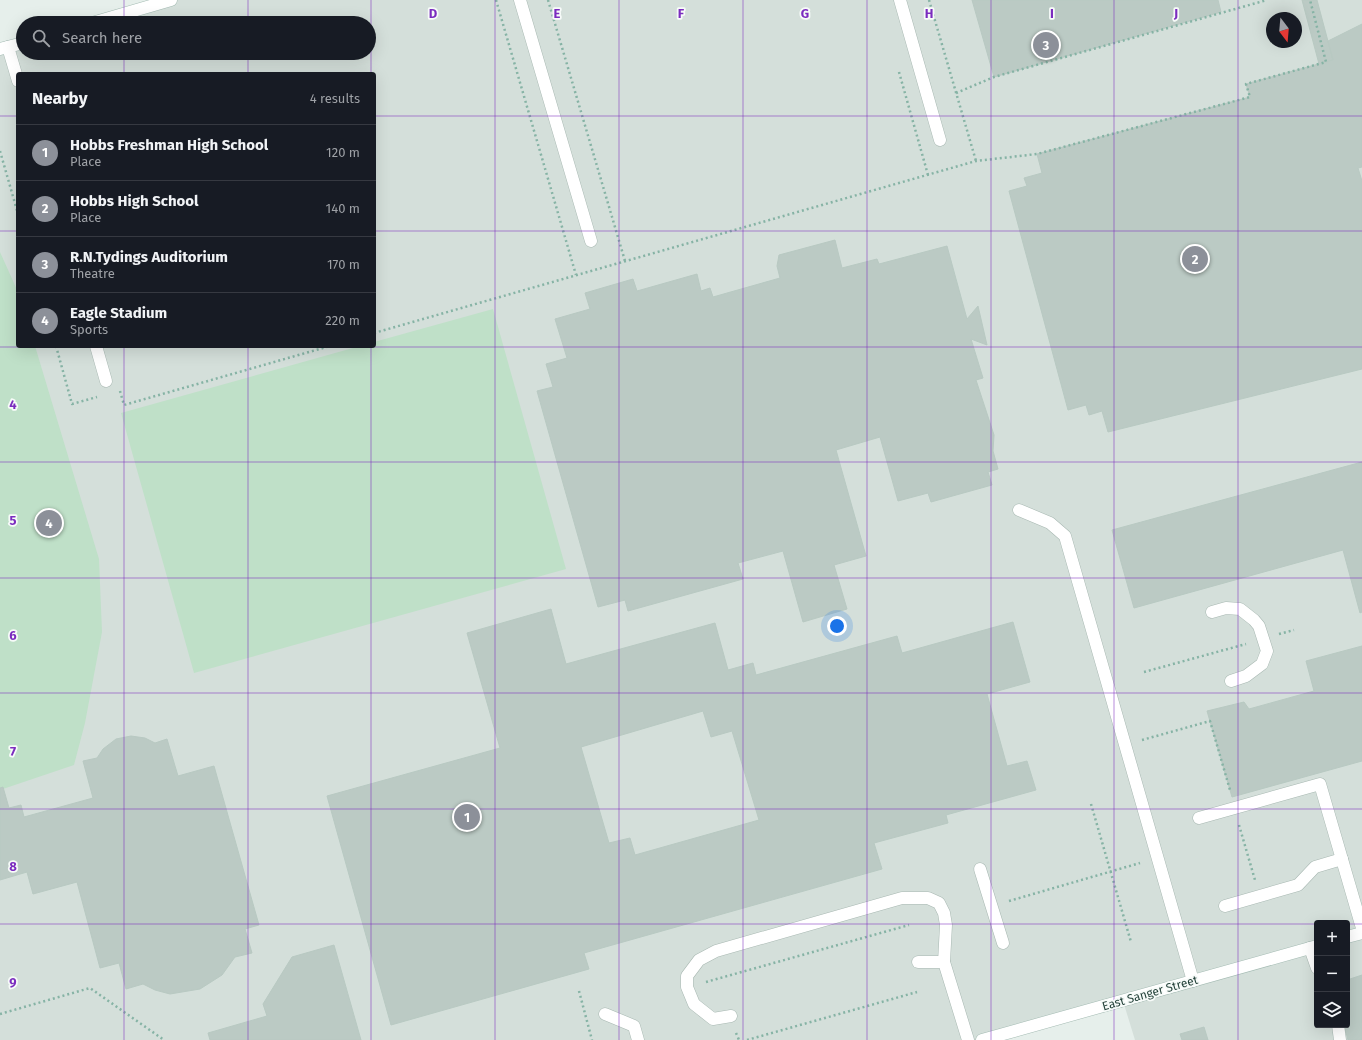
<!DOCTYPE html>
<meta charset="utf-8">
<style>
body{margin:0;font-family:"Fira Sans",sans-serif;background:#20242c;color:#f1f3f6}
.controls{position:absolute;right:12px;bottom:12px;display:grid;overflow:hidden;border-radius:4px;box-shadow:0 4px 16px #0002}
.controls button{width:36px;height:36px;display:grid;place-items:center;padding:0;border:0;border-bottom:1px solid #363941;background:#171b24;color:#f1f3f6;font:20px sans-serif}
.compass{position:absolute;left:1266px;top:12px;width:36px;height:36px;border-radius:50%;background:#171b24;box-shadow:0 4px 16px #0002;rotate:164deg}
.you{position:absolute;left:837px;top:626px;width:14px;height:14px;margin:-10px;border:3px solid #fff;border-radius:50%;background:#1a73e8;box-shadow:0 0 0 6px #1a73e833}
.badge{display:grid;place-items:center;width:26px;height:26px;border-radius:50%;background:#8c9099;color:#fff;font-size:13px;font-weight:700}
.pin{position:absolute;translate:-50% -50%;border:2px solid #fff;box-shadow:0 1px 4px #0006}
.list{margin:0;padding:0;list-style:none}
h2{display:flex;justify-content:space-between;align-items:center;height:52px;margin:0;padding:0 16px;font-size:17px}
h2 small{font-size:13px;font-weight:400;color:#9ea1a6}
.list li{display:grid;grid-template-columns:26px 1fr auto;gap:12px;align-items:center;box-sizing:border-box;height:56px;padding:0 16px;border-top:1px solid #363941}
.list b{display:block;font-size:15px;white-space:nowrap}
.list p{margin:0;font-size:13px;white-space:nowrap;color:#9ea1a6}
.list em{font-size:13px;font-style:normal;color:#9ea1a6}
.icon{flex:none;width:22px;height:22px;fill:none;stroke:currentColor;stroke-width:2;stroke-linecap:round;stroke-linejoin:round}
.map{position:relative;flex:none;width:1362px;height:1040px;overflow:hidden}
.search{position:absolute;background:#171b24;box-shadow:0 4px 16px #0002;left:16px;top:16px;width:360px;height:44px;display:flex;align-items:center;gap:10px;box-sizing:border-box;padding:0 14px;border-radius:22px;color:#9ea1a6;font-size:15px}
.panel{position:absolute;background:#171b24;box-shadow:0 4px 16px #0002;left:16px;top:72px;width:360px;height:276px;border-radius:4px}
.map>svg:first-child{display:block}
</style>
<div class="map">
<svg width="1362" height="1040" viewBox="0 0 1362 1040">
<rect width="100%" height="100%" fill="#e6efeb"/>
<path fill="#d4dfda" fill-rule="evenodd" d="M 166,0 L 1362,0 L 1362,1040 L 1135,1040 L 1123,1001 L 983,1040 L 0,1040 L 0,48 L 23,42 L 23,53 L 369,53 L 369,23 L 87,23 ZM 1272,18 L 1296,18 L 1296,42 L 1272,42 ZM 18,74 L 374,74 L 374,346 L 18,346 ZM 1317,923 L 1347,923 L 1347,1025 L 1317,1025 Z"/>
<g fill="#bfe0c8">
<polygon points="0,252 18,292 18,346 35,346 99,559 102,632 85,723 74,765 0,790"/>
<polygon points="493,309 566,569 194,673 121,413 360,346 374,346 374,342"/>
</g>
<g fill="#bbcac4" stroke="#b8c9c2" fill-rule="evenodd">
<polygon points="972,0 1218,0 1221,12 994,77"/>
<polygon points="1302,0 1317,0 1333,60 1319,64"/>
<polygon points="1362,24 1362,167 1358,168 1362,181 1362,369 1108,432 1102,411 1089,415 1086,405 1068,410 1009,191 1027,186 1024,178 1042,173 1037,154 1250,97 1246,84 1333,60 1328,41"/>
<polygon points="835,240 842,268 877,259 879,264 947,246 967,319 978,306 987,345 971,339 983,378 976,380 994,435 993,451 998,469 988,472 992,485 931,502 928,493 898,501 880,437 836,450 866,556 834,565 847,609 803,622 783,551 738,563 743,579 628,611 625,600 598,607 537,391 553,387 546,364 567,358 555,319 590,309 585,293 633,279 637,291 697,274 701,291 710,288 713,297 780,278 777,266 779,255"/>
<polygon points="1362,462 1362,612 1360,613 1343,550 1134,608 1112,530"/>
<path d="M 551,609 L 566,664 L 715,623 L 728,670 L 753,663 L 756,675 L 897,636 L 902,653 L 1013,622 L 1030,682 L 987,694 L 1007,766 L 1027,761 L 1036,790 L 946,815 L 948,823 L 874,843 L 882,869 L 584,953 L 589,969 L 391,1025 L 327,796 L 500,748 L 467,633 ZM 703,711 L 711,737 L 732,731 L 759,820 L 635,855 L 630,838 L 609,843 L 581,747 Z"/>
<polygon points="1362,646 1362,761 1232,797 1207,711 1244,702 1249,709 1314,691 1306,661"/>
<polygon points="131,736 145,738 155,743 167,739 178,776 214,766 259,925 245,929 252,953 235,957 222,975 200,989 170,994 155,990 143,984 126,989 119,963 100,968 77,882 33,894 27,872 0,880 0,788 3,787 9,808 21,805 24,817 93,798 83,761 97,758 103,749 116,739"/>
<polygon points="334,945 361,1040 210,1040 208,1033 267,1016 263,1004 292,957"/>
<polygon points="1362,975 1362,1040 1348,1040 1344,1025 1347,1025 1347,980"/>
<polygon points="1204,1027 1208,1040 1182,1040 1180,1034"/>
</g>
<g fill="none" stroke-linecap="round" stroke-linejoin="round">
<g stroke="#a8b8b2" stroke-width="13">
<g id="lane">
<polyline points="520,0 591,241"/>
<polyline points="900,0 940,140"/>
<polyline points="8,47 18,81"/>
<polyline points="96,346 106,381"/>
<polyline points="1019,510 1050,523 1065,536 1193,981"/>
<polyline points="1212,612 1226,608 1240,609 1254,620 1259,626 1267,651 1262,664 1246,676 1231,681"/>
<polyline points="1199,818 1320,784 1362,928"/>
<polyline points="980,869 1003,943"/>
<polyline points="1225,906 1298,885 1315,867 1342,859"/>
<polyline points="1310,948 1317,968"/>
<polyline points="918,962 944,962"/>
<polyline points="605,1014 634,1026 638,1040"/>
<polyline points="731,1016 713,1019 694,1004 687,987 687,976 699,960 716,951 902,898 928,898 939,903 944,913 946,925 944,962 968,1040"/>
<polyline points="1338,1025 1340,1040"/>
</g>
</g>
<g stroke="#a4bbb3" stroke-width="13">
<g id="secondary">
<polyline points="92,23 171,0"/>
<polyline points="0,49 23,43"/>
<polyline points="1347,937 1362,933"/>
<polyline points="982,1040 1317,946"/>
</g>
</g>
<g stroke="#86b3a5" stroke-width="2.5" stroke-dasharray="2 3" stroke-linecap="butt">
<polyline points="496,0 576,275"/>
<polyline points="548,0 625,261"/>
<polyline points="929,0 976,161"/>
<polyline points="899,72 928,175"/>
<polyline points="956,93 994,77 1267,0"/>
<polyline points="0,151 18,214"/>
<polyline points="374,333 976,161 1037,154 1250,97 1246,84 1326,62 1310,0"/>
<polyline points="56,346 72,404 97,397"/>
<polyline points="120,391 124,405 330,346"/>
<polyline points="1279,634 1294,630"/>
<polyline points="1144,672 1246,644"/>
<polyline points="1142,740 1210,721 1230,790"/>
<polyline points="1091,804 1131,942"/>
<polyline points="1239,825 1255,880"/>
<polyline points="1009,901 1140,863"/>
<polyline points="706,982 909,925"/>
<polyline points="579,991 592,1040"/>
<polyline points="0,1014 90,988 164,1040"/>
<polyline points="736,1033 739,1040"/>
<polyline points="747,1040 917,992"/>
</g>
<use href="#lane" stroke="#fff" stroke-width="12"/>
<use href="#secondary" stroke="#fff" stroke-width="12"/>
</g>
<path fill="none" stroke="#7b2cbf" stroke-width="1" stroke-opacity="0.55" d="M 124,0 L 124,23M 248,0 L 248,23M 371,0 L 371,74M 495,0 L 495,1040M 619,0 L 619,1040M 743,0 L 743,1040M 867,0 L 867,1040M 991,0 L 991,1040M 1114,0 L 1114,1040M 1238,0 L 1238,1040M 124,53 L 124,74M 248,53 L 248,74M 0,116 L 18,116M 374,116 L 1362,116M 0,231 L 18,231M 374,231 L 1362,231M 124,346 L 124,1040M 248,346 L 248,1040M 371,346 L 371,1040M 0,347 L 1362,347M 0,462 L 1362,462M 0,578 L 1362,578M 0,693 L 1362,693M 0,809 L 1362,809M 0,924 L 1317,924M 1347,924 L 1362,924"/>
<g text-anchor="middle" stroke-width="3.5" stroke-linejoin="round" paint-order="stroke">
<g font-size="12" fill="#24423a" stroke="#f7fbf9">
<text transform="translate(1150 993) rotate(-16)" y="4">East Sanger Street</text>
</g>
</g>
<g font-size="13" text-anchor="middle" font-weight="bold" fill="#7b2cbf" stroke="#f7fbf9" stroke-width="3.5" stroke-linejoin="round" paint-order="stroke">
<text x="433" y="18">D</text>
<text x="557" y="18">E</text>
<text x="681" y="18">F</text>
<text x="805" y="18">G</text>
<text x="929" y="18">H</text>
<text x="1052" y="18">I</text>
<text x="1176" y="18">J</text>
<text x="13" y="409">4</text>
<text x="13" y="525">5</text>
<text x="13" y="640">6</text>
<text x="13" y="756">7</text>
<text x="13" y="871">8</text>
<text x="13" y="987">9</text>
</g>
</svg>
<div class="controls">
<button>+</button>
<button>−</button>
<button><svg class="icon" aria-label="layers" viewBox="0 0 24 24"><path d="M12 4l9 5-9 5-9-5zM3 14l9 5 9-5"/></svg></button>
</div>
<svg class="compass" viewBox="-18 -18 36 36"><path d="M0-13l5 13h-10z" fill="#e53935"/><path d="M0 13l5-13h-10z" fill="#9ea1a6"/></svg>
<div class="you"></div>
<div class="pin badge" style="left:467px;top:817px">1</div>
<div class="pin badge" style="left:1195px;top:259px">2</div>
<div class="pin badge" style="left:1046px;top:45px">3</div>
<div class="pin badge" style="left:49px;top:523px">4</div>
<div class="search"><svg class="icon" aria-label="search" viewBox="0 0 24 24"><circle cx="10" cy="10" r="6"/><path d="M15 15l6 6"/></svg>Search here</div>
<section class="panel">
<h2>Nearby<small>4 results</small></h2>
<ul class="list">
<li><span class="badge">1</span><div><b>Hobbs Freshman High School</b><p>Place</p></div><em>120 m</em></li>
<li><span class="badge">2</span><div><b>Hobbs High School</b><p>Place</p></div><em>140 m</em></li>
<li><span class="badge">3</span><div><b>R.N.Tydings Auditorium</b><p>Theatre</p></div><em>170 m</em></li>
<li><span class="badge">4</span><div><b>Eagle Stadium</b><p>Sports</p></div><em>220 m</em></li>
</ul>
</section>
</div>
